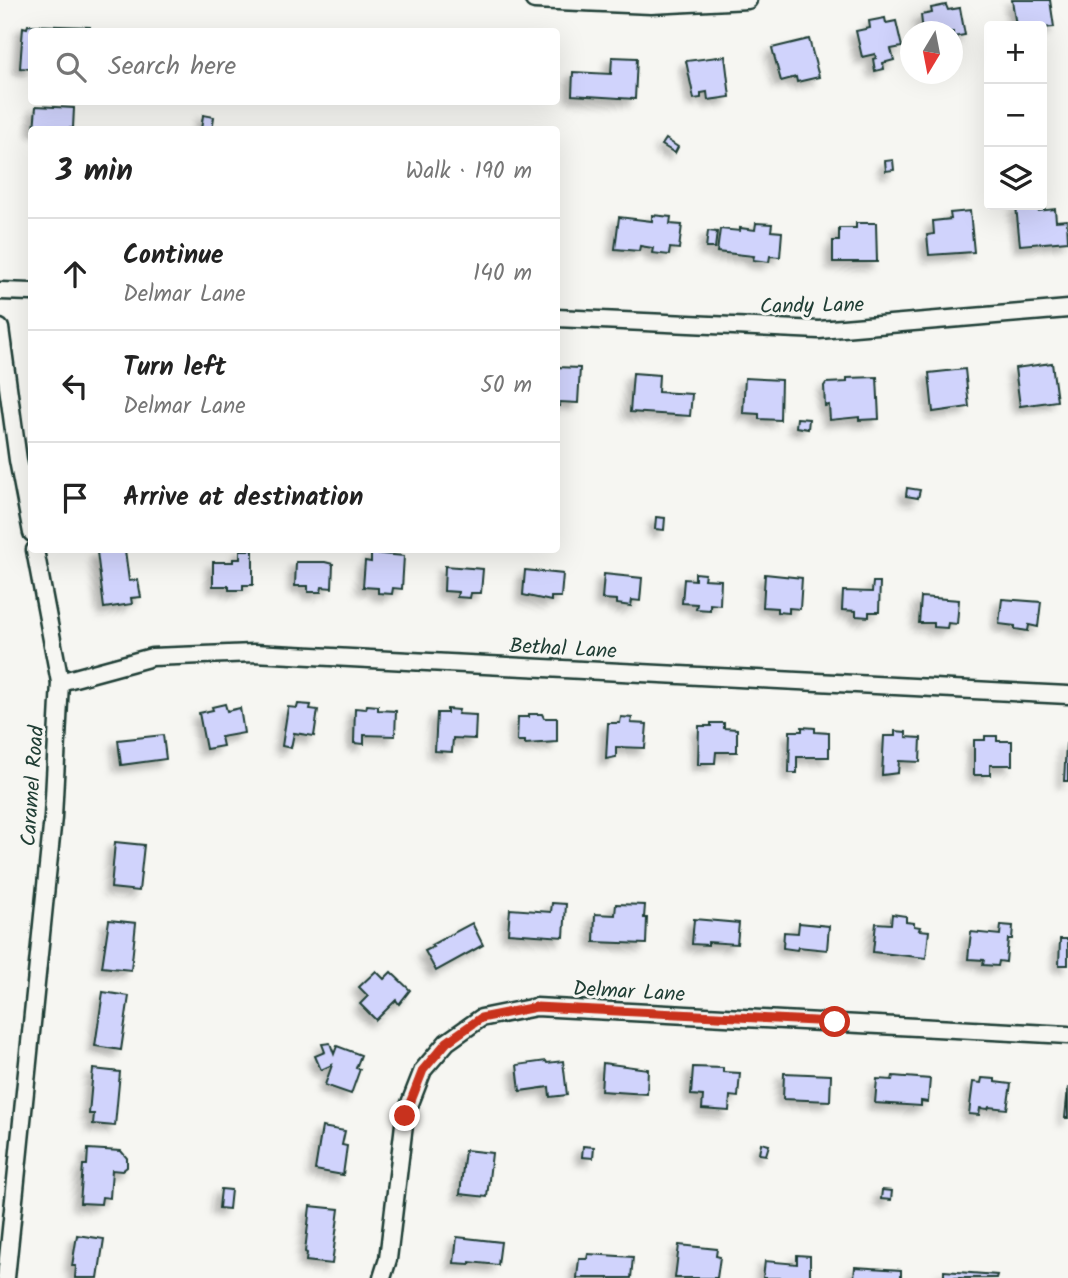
<!DOCTYPE html>
<meta charset="utf-8">
<style>
body{margin:0;font-family:Kalam,sans-serif;background:#f6f6f6;color:#222}
.controls{position:absolute;right:21px;top:21px;display:grid;overflow:hidden;border-radius:7px;box-shadow:0 7px 28px #0002}
.controls button{width:63px;height:63px;display:grid;place-items:center;padding:0;border:0;border-bottom:2px solid #e0e0e0;background:#fff;color:#222;font:35px sans-serif}
.compass{position:absolute;left:900px;top:21px;width:63px;height:63px;border-radius:50%;background:#fff;box-shadow:0 7px 28px #0002;rotate:190deg}
.stop{position:absolute;width:21px;height:21px;margin:-16px;border:5px solid #c8321e;border-radius:50%;background:#fff}
.stop.end{background:#c8321e;border-color:#fff;box-shadow:0 2px 7px #0008}
.list{margin:0;padding:0;list-style:none}
h2{display:flex;justify-content:space-between;align-items:center;height:91px;margin:0;padding:0 28px;font-size:30px}
h2 small{font-size:23px;font-weight:400;color:#767676}
.list li{display:grid;grid-template-columns:46px 1fr auto;gap:21px;align-items:center;box-sizing:border-box;height:112px;padding:0 28px;border-top:2px solid #e0e0e0}
.list b{display:block;font-size:26px;white-space:nowrap}
.list p{margin:0;font-size:23px;white-space:nowrap;color:#767676}
.list em{font-size:23px;font-style:normal;color:#767676}
.icon{flex:none;width:38px;height:38px;fill:none;stroke:currentColor;stroke-width:2;stroke-linecap:round;stroke-linejoin:round}
.map{position:relative;flex:none;width:1068px;height:1278px;overflow:hidden}
.search{position:absolute;background:#fff;box-shadow:0 7px 28px #0002;left:28px;top:28px;width:532px;height:77px;display:flex;align-items:center;gap:18px;box-sizing:border-box;padding:0 24px;border-radius:7px;color:#767676;font-size:26px}
.panel{position:absolute;background:#fff;box-shadow:0 7px 28px #0002;left:28px;top:126px;width:532px;height:427px;border-radius:7px}
.map>svg:first-child{display:block}
</style>
<div class="map">
<svg width="1068" height="1278" viewBox="0 0 1068 1278">
<defs>
<filter id="shadow"><feDropShadow dx="-6" dy="6" stdDeviation="3.5" flood-color="#0004"/></filter>
</defs>
<rect width="100%" height="100%" fill="#f6f6f2"/>
<filter id="ink" filterUnits="userSpaceOnUse"><feTurbulence type="fractalNoise" baseFrequency=".0143" numOctaves="2"/><feDisplacementMap in="SourceGraphic" scale="14" xChannelSelector="R" yChannelSelector="G"/><feConvolveMatrix kernelMatrix="1 2 1 2 8 2 1 2 1" color-interpolation-filters="sRGB"/></filter>
<g filter="url(#ink)">
<g fill="#d0d3fc" stroke="#1f3d34" stroke-width="2" filter="url(#shadow)">
<polygon points="1012,0 1050,0 1054,27 1042,28 1042,26 1016,26"/>
<polygon points="946,5 948,10 960,8 965,35 953,37 953,32 923,32 921,15 932,13 931,8"/>
<polygon points="885,18 886,23 896,21 902,47 891,49 894,60 883,63 884,69 875,71 873,59 876,58 875,54 862,57 856,31 870,28 869,21"/>
<polygon points="28,25 90,27 90,32 32,32 32,69 20,68 23,27 27,28"/>
<polygon points="809,39 819,77 797,82 796,77 781,81 772,48"/>
<polygon points="725,56 730,97 708,100 707,92 701,93 701,98 694,99 686,61"/>
<polygon points="612,57 637,58 635,99 572,95 573,72 611,74"/>
<polygon points="36,106 74,108 73,128 34,130"/>
<polygon points="203,115 214,117 212,130 201,130"/>
<polygon points="666,139 678,147 675,153 662,145"/>
<polygon points="893,160 894,170 886,171 885,161"/>
<polygon points="1037,205 1038,211 1055,209 1056,221 1067,220 1068,241 1020,245 1016,206"/>
<polygon points="970,211 974,252 929,255 927,235 934,234 933,221 951,219 950,213"/>
<polygon points="652,215 671,217 670,224 682,225 679,249 670,248 669,255 652,253 653,248 640,246 639,251 615,249 619,217 652,221"/>
<polygon points="756,223 772,224 771,231 782,232 780,257 770,256 769,262 753,260 754,256 717,252 720,229 740,231 740,228 755,230"/>
<polygon points="856,223 876,223 877,262 833,262 833,241 839,241 839,228 856,228"/>
<polygon points="708,231 717,232 715,248 706,248"/>
<polygon points="1052,363 1057,401 1020,406 1015,368"/>
<polygon points="556,367 580,368 578,403 560,402 560,406 556,406"/>
<polygon points="965,369 969,407 933,412 929,373"/>
<polygon points="633,373 659,375 658,392 692,394 690,416 630,412"/>
<polygon points="877,377 879,419 859,420 859,417 830,420 829,405 825,406 824,386 826,383 847,382 847,378"/>
<polygon points="745,378 781,380 780,420 759,419 759,414 743,413"/>
<polygon points="797,418 809,419 808,429 796,427"/>
<polygon points="907,488 920,490 918,498 906,496"/>
<polygon points="656,517 665,518 664,530 655,529"/>
<polygon points="125,550 129,581 138,580 141,597 131,598 132,604 104,608 97,552"/>
<polygon points="240,550 253,550 253,585 243,585 243,590 229,590 229,586 213,586 213,562 233,562 233,559 240,559"/>
<polygon points="371,553 404,556 402,589 393,588 392,594 378,593 378,588 363,587 365,561 371,562"/>
<polygon points="296,562 325,562 333,564 332,588 322,587 321,592 308,592 308,586 295,586"/>
<polygon points="445,566 483,569 481,593 471,593 470,598 457,597 458,592 444,591"/>
<polygon points="525,570 563,574 561,597 551,597 551,601 523,595"/>
<polygon points="695,573 705,574 704,579 721,580 720,605 710,604 710,610 696,609 697,604 682,603 684,579 695,580"/>
<polygon points="604,574 642,578 640,601 632,600 631,606 617,604 617,600 602,599"/>
<polygon points="765,574 802,578 800,609 789,608 789,613 777,612 777,608 763,607"/>
<polygon points="873,582 880,582 879,612 869,612 869,617 856,616 856,611 842,610 843,591 872,592"/>
<polygon points="921,597 959,600 957,624 948,623 947,628 934,627 934,623 919,623"/>
<polygon points="1002,599 1041,602 1038,627 1029,625 1028,631 1015,629 1015,626 999,624"/>
<polygon points="225,704 227,711 240,708 244,733 221,737 223,746 206,749 199,713 213,710 212,707"/>
<polygon points="298,704 311,705 310,709 318,710 314,736 294,733 291,748 282,746 288,707 297,708"/>
<polygon points="367,705 378,706 378,710 396,711 395,736 364,735 364,744 354,743 355,708 366,709"/>
<polygon points="447,709 459,710 458,714 476,715 475,739 453,738 452,752 435,751 437,713 447,713"/>
<polygon points="529,714 542,714 544,718 557,718 557,742 525,744 525,741 517,741 518,717 529,717"/>
<polygon points="621,717 632,718 631,723 647,724 645,748 616,747 616,757 606,759 608,723 620,723"/>
<polygon points="711,723 724,723 724,728 737,729 737,752 716,752 715,763 701,763 701,765 698,765 699,726 711,726"/>
<polygon points="802,727 815,728 815,732 829,733 829,757 797,757 797,773 789,773 790,731 802,731"/>
<polygon points="895,731 906,732 906,737 921,738 920,762 899,761 898,773 882,775 884,736 895,736"/>
<polygon points="163,735 166,759 121,765 118,740"/>
<polygon points="985,736 997,736 997,741 1012,741 1012,765 990,765 990,775 974,775 974,740 985,740"/>
<polygon points="1066,744 1068,744 1068,781 1064,781"/>
<polygon points="115,842 144,845 139,891 111,888"/>
<polygon points="552,903 566,904 564,937 508,933 510,909 551,912"/>
<polygon points="616,904 645,905 644,918 647,918 646,944 594,942 595,914 615,915"/>
<polygon points="892,914 906,916 906,922 914,923 914,926 920,927 919,930 929,931 926,958 873,952 876,923 891,924"/>
<polygon points="694,919 739,923 737,944 708,942 708,945 692,944"/>
<polygon points="109,920 136,923 131,970 102,967"/>
<polygon points="472,923 483,945 436,971 425,951 433,947 431,945"/>
<polygon points="799,923 829,926 827,950 798,947 797,950 783,948 784,932 798,933"/>
<polygon points="1001,925 1013,926 1012,939 1008,939 1006,962 999,961 998,966 983,965 984,960 968,959 971,932 1000,935"/>
<polygon points="1060,939 1068,939 1068,965 1059,965"/>
<polygon points="376,971 384,979 391,972 410,990 399,1004 396,1000 376,1020 360,1004 368,996 359,987"/>
<polygon points="103,992 129,996 121,1050 95,1046"/>
<polygon points="330,1043 334,1054 337,1046 361,1055 356,1068 360,1069 351,1094 325,1085 332,1065 321,1070 315,1056 325,1052 322,1044"/>
<polygon points="546,1061 547,1063 563,1061 567,1095 550,1097 549,1087 520,1091 517,1065"/>
<polygon points="603,1063 648,1069 647,1094 601,1091"/>
<polygon points="693,1067 723,1068 723,1072 740,1073 738,1097 730,1096 729,1111 702,1109 703,1096 691,1095"/>
<polygon points="93,1069 120,1072 115,1126 93,1124 94,1114 89,1114"/>
<polygon points="784,1073 831,1075 830,1101 783,1099"/>
<polygon points="893,1076 930,1079 928,1102 921,1101 921,1106 875,1103 877,1079 892,1080"/>
<polygon points="982,1078 995,1079 995,1082 1011,1084 1007,1109 989,1107 988,1109 980,1108 979,1115 969,1114 973,1082 981,1083"/>
<polygon points="1068,1087 1068,1118 1065,1118"/>
<polygon points="322,1127 345,1131 342,1145 347,1146 343,1175 315,1170"/>
<polygon points="761,1143 769,1145 766,1155 759,1154"/>
<polygon points="583,1146 594,1147 593,1158 582,1157"/>
<polygon points="88,1149 121,1151 127,1158 127,1167 122,1171 112,1170 110,1198 102,1197 101,1204 80,1203 83,1165 87,1165"/>
<polygon points="465,1150 492,1153 487,1197 460,1194"/>
<polygon points="221,1189 231,1190 229,1209 219,1208"/>
<polygon points="882,1190 892,1191 891,1200 881,1199"/>
<polygon points="310,1206 339,1209 332,1264 306,1261 307,1253 305,1252"/>
<polygon points="77,1235 104,1239 98,1278 75,1278 76,1266 72,1266"/>
<polygon points="457,1237 501,1242 498,1265 470,1262 470,1264 454,1263"/>
<polygon points="679,1245 717,1249 716,1256 720,1257 717,1278 675,1278"/>
<polygon points="588,1254 633,1257 631,1278 577,1278 579,1259 587,1259"/>
<polygon points="797,1255 810,1256 810,1278 763,1278 765,1261 797,1264"/>
<polygon points="855,1267 901,1270 901,1278 854,1278"/>
<polygon points="944,1271 997,1275 996,1278 944,1278"/>
</g>
<g fill="none" stroke-linecap="round" stroke-linejoin="round">
<g stroke="#1f3d34" stroke-width="21">
<g id="minor">
<polyline points="534,0 651,5 748,0"/>
<polyline points="0,291 32,292"/>
<polyline points="556,318 819,330 1068,309"/>
<polyline points="0,328 18,460 32,533"/>
<polyline points="60,682 152,657 254,653 1068,695"/>
<polyline points="6,1278 53,817 60,682 35,550"/>
<polyline points="382,1278 388,1259 405,1116 423,1070 447,1042 481,1018 536,1007 1068,1035"/>
</g>
</g>
<use href="#minor" stroke="#f6f6f2" stroke-width="16"/>
</g>
</g>
<g fill="none" stroke-linecap="round" stroke-linejoin="round" filter="url(#ink)">
<polyline stroke="#c8321e" stroke-width="9" points="405,1116 423,1070 447,1042 481,1018 536,1007 835,1022"/>
</g>
<g text-anchor="middle" stroke-width="6" stroke-linejoin="round" paint-order="stroke">
<g font-size="21" fill="#1f3d34" stroke="#f6f6f2">
<text transform="translate(812 305) rotate(-1)" y="7">Candy Lane</text>
<text transform="translate(563 648) rotate(3)" y="7">Bethal Lane</text>
<text transform="translate(32 786) rotate(-86)" y="7">Caramel Road</text>
<text transform="translate(629 991) rotate(3)" y="7">Delmar Lane</text>
</g>
</g>
</svg>
<div class="controls">
<button>+</button>
<button>−</button>
<button><svg class="icon" aria-label="layers" viewBox="0 0 24 24"><path d="M12 4l9 5-9 5-9-5zM3 14l9 5 9-5"/></svg></button>
</div>
<svg class="compass" viewBox="-18 -18 36 36"><path d="M0-13l5 13h-10z" fill="#e53935"/><path d="M0 13l5-13h-10z" fill="#767676"/></svg>
<div class="stop" style="left:835px;top:1022px"></div>
<div class="stop end" style="left:405px;top:1116px"></div>
<div class="search"><svg class="icon" aria-label="search" viewBox="0 0 24 24"><circle cx="10" cy="10" r="6"/><path d="M15 15l6 6"/></svg>Search here</div>
<section class="panel">
<h2>3 min<small>Walk · 190 m</small></h2>
<ul class="list">
<li><svg class="icon" aria-label="ahead" viewBox="0 0 24 24"><path d="M12 20V5M6 11l6-6 6 6"/></svg><div><b>Continue</b><p>Delmar Lane</p></div><em>140 m</em></li>
<li><svg class="icon" aria-label="left" viewBox="0 0 24 24"><path d="M17 20v-9H6M10 6l-5 5 5 5"/></svg><div><b>Turn left</b><p>Delmar Lane</p></div><em>50 m</em></li>
<li><svg class="icon" aria-label="arrive" viewBox="0 0 24 24"><path d="M6 21V4h12l-3 4 3 4H6"/></svg><div><b>Arrive at destination</b></div></li>
</ul>
</section>
</div>
